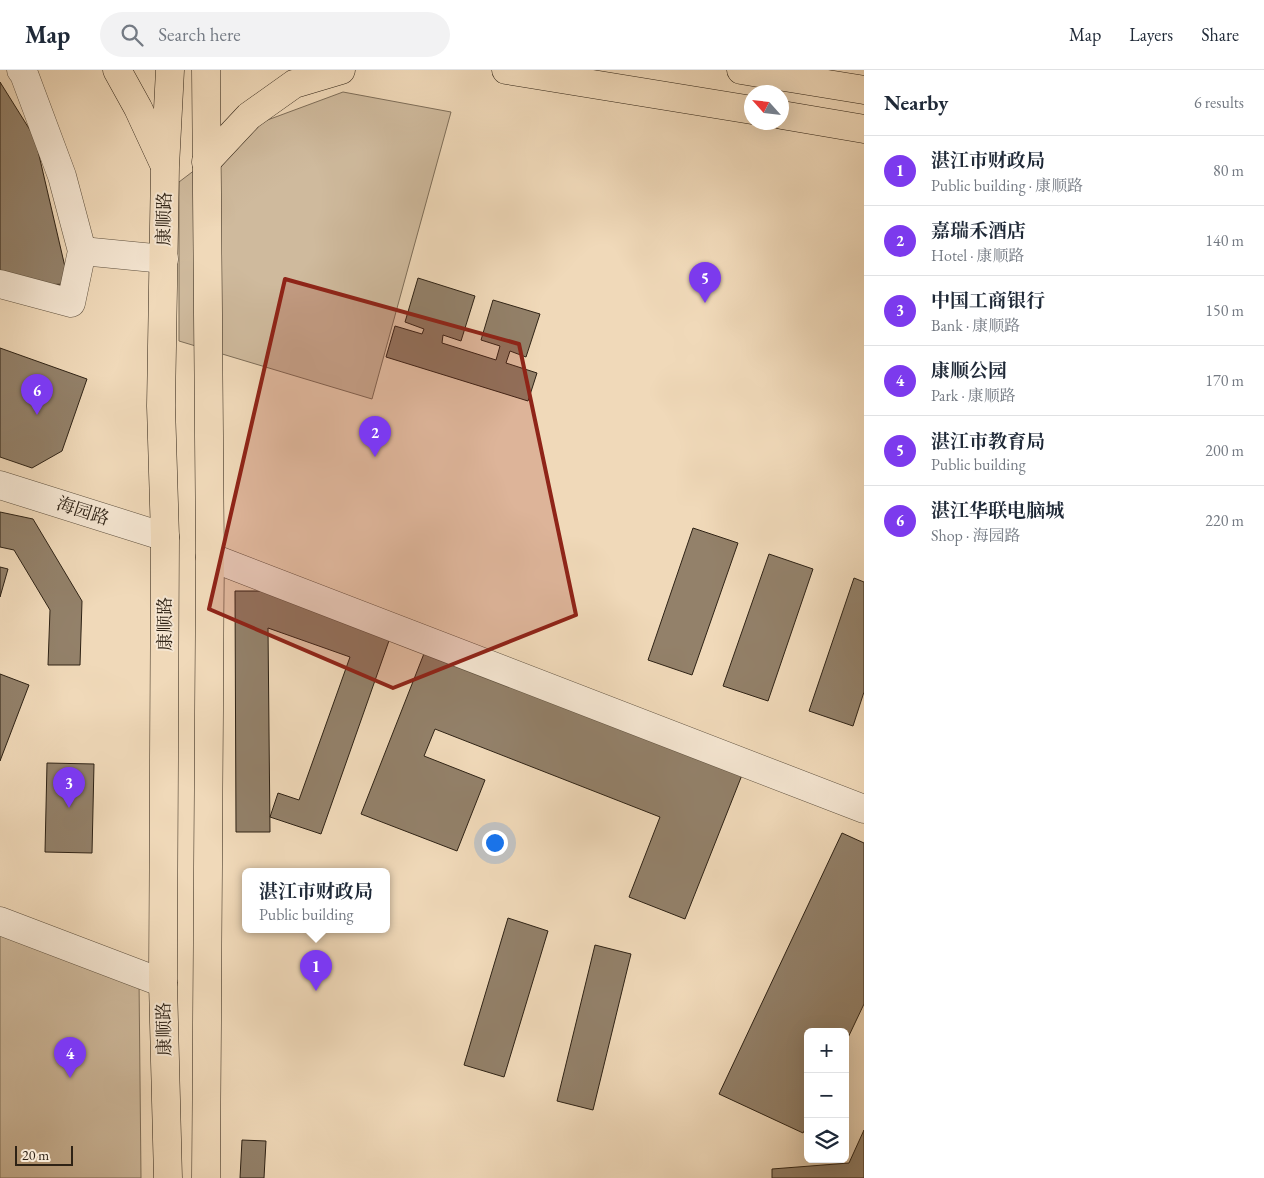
<!DOCTYPE html>
<meta charset="utf-8">
<style>
body{margin:0;font-family:"EB Garamond","Noto Serif SC",serif;background:#f2f2f3;color:#1f2937}
.controls{position:absolute;right:15px;bottom:15px;display:grid;overflow:hidden;border-radius:8px;box-shadow:0 5px 20px #0002}
.controls button{width:45px;height:45px;display:grid;place-items:center;padding:0;border:0;border-bottom:1px solid #e0e1e3;background:#fff;color:#1f2937;font:25px sans-serif}
.compass{position:absolute;left:744px;top:15px;width:45px;height:45px;border-radius:50%;background:#fff;box-shadow:0 5px 20px #0002;rotate:297deg}
.scale{position:absolute;left:15px;bottom:12px;width:58px;box-sizing:border-box;padding-left:5px;border:2px solid #2e2215;border-top:0;font-size:14px;line-height:18px;white-space:nowrap;color:#2e2215;-webkit-text-stroke:4px #f5e6d2;paint-order:stroke}
.you{position:absolute;left:494px;top:772px;width:18px;height:18px;margin:-12px;border:4px solid #fff;border-radius:50%;background:#1a73e8;box-shadow:0 0 0 8px #1a73e833}
.badge{display:grid;place-items:center;width:32px;height:32px;border-radius:50%;background:#7c3aed;color:#fff;font-size:16px;font-weight:700}
.pin{position:absolute;translate:-50% -41px;filter:drop-shadow(0 1px 2px #0008)}
.pin::after{content:'';position:absolute;top:26px;width:18px;height:15px;background:inherit;clip-path:polygon(0 0,100% 0,50% 100%)}
.popup{position:absolute;left:242px;top:798px;width:148px;height:65px;box-sizing:border-box;display:grid;place-content:center;border-radius:8px;background:#fff;filter:drop-shadow(0 1px 4px #0005);font-size:16px;white-space:nowrap;color:#747a83}
.popup b{font-size:19px;color:#1f2937}
.popup::after{content:'';position:absolute;left:50%;top:100%;margin-left:-10px;border:10px solid transparent;border-top-color:#fff}
.list{margin:0;padding:0;list-style:none}
h2{display:flex;justify-content:space-between;align-items:center;height:65px;margin:0;padding:0 20px;font-size:21px}
h2 small{font-size:16px;font-weight:400;color:#747a83}
.list li{display:grid;grid-template-columns:32px 1fr auto;gap:15px;align-items:center;box-sizing:border-box;height:70px;padding:0 20px;border-top:1px solid #e0e1e3}
.list b{display:block;font-size:19px;white-space:nowrap}
.list p{margin:0;font-size:16px;white-space:nowrap;color:#747a83}
.list em{font-size:16px;font-style:normal;color:#747a83}
.icon{flex:none;width:28px;height:28px;fill:none;stroke:currentColor;stroke-width:2;stroke-linecap:round;stroke-linejoin:round}
.map{position:relative;flex:none;width:864px;height:1108px;overflow:hidden}
header{display:flex;align-items:center;gap:30px;box-sizing:border-box;height:70px;padding:0 25px;background:#fff;border-bottom:1px solid #e0e1e3}
header strong{font-size:24px}
nav{display:flex;gap:28px;margin-inline-start:auto;font-size:18px}
.search{width:350px;height:45px;background:#f2f2f3;display:flex;align-items:center;gap:12px;box-sizing:border-box;padding:0 18px;border-radius:28px;color:#747a83;font-size:19px}
main{display:flex}
aside{flex:1;background:#fff}
.map>svg:first-child{display:block}
</style>
<header>
<strong>Map</strong>
<div class="search"><svg class="icon" aria-label="search" viewBox="0 0 24 24"><circle cx="10" cy="10" r="6"/><path d="M15 15l6 6"/></svg>Search here</div>
<nav><a>Map</a><a>Layers</a><a>Share</a></nav>
</header>
<main>
<div class="map">
<svg width="864" height="1108" viewBox="0 0 864 1108">
<rect width="100%" height="100%" fill="#f0d9b9"/>
<filter id="stains"><feTurbulence type="fractalNoise" baseFrequency=".004" numOctaves="4"/><feColorMatrix values="0 0 0 0 .2 0 0 0 0 .09 0 0 0 0 .02 0 0 0 .5 -.17"/></filter>
<radialGradient id="worn" r=".72"><stop offset=".6" stop-color="#630" stop-opacity="0"/><stop offset="1" stop-color="#630" stop-opacity=".3"/></radialGradient>
<g fill="#cfba9d" stroke="#7e6e59">
<polygon points="343,22 451,42 372,329 179,271 179,112 254,55"/>
<polygon points="0,860 139,909 141,1108 0,1108"/>
</g>
<g fill="#93816a" stroke="#2e2215">
<polygon points="0,12 35,68 69,214 0,216"/>
<polygon points="418,208 475,226 461,271 443,265 442,273 496,290 500,276 481,270 493,230 540,244 526,287 510,281 506,293 537,303 528,331 386,287 395,256 422,264 424,259 405,252"/>
<polygon points="0,278 87,309 62,381 32,398 0,387"/>
<polygon points="0,442 33,449 82,531 80,595 48,595 50,540 14,480 0,477"/>
<polygon points="693,458 738,473 692,605 648,590"/>
<polygon points="769,484 813,499 768,631 723,616"/>
<polygon points="0,497 8,499 0,527"/>
<polygon points="854,508 864,512 864,622 853,656 809,641"/>
<polygon points="235,521 266,521 391,565 321,764 270,747 278,723 299,730 350,587 268,558 270,762 236,762"/>
<polygon points="425,581 742,705 685,849 629,827 660,747 435,659 424,686 485,710 457,781 361,744"/>
<polygon points="0,604 29,615 0,691"/>
<polygon points="47,693 94,694 92,783 45,782"/>
<polygon points="842,763 864,773 864,934 845,974 845,962 808,962 808,1054 803,1063 719,1024"/>
<polygon points="508,848 548,861 504,1007 464,995"/>
<polygon points="595,875 631,884 593,1040 557,1031"/>
<polygon points="864,1060 864,1108 772,1108 772,1099 849,1093"/>
<polygon points="242,1070 266,1071 264,1108 240,1108"/>
</g>
<g fill="none" stroke-linecap="round" stroke-linejoin="round">
<g stroke="#5e503e" stroke-width="29">
<g id="minor">
<polyline points="82,181 164,189"/>
<polyline points="0,214 71,233 82,181 62,106 24,4 21,0"/>
<polyline points="0,415 165,467"/>
<polyline points="210,487 864,739"/>
<polyline points="0,851 163,913"/>
</g>
</g>
<g stroke="#2e2215" stroke-width="29">
<g id="major">
<polyline points="117,0 138,38 163,92"/>
<polyline points="206,0 210,487 206,1108"/>
<polyline points="506,0 752,40"/>
<polyline points="741,0 864,20"/>
<polyline points="782,45 864,59"/>
<polyline points="206,92 249,46 294,14 341,0"/>
<polyline points="168,1108 163,913 165,467 161,336 165,97 170,0"/>
</g>
</g>
<use href="#minor" stroke="#f5e6d2" stroke-width="28"/>
<use href="#major" stroke="#f0d9b9" stroke-width="28"/>
</g>
<path fill="#8f2418" fill-opacity="0.2" stroke="#8f2418" stroke-width="4" stroke-linejoin="round" d="M 285,209 L 519,274 L 576,545 L 393,618 L 209,539 Z"/>
<g text-anchor="middle" stroke-width="4" stroke-linejoin="round" paint-order="stroke">
<g font-size="18" fill="#2e2215" stroke="#f5e6d2">
<text transform="translate(164 149) rotate(-89)" y="6">康顺路</text>
<text transform="translate(83 441) rotate(18)" y="6">海园路</text>
<text transform="translate(165 554) rotate(-90)" y="6">康顺路</text>
<text transform="translate(164 959) rotate(-91)" y="6">康顺路</text>
</g>
</g>
<rect width="100%" height="100%" filter="url(#stains)"/>
<rect width="100%" height="100%" fill="url(#worn)"/>
</svg>
<div class="controls">
<button>+</button>
<button>−</button>
<button><svg class="icon" aria-label="layers" viewBox="0 0 24 24"><path d="M12 4l9 5-9 5-9-5zM3 14l9 5 9-5"/></svg></button>
</div>
<svg class="compass" viewBox="-18 -18 36 36"><path d="M0-13l5 13h-10z" fill="#e53935"/><path d="M0 13l5-13h-10z" fill="#747a83"/></svg>
<div class="scale">20 m</div>
<div class="you"></div>
<div class="pin badge" style="left:316px;top:921px">1</div>
<div class="popup"><b>湛江市财政局</b>Public building</div>
<div class="pin badge" style="left:375px;top:387px">2</div>
<div class="pin badge" style="left:69px;top:738px">3</div>
<div class="pin badge" style="left:70px;top:1008px">4</div>
<div class="pin badge" style="left:705px;top:233px">5</div>
<div class="pin badge" style="left:37px;top:345px">6</div>
</div>
<aside>
<h2>Nearby<small>6 results</small></h2>
<ul class="list">
<li><span class="badge">1</span><div><b>湛江市财政局</b><p>Public building · 康顺路</p></div><em>80 m</em></li>
<li><span class="badge">2</span><div><b>嘉瑞禾酒店</b><p>Hotel · 康顺路</p></div><em>140 m</em></li>
<li><span class="badge">3</span><div><b>中国工商银行</b><p>Bank · 康顺路</p></div><em>150 m</em></li>
<li><span class="badge">4</span><div><b>康顺公园</b><p>Park · 康顺路</p></div><em>170 m</em></li>
<li><span class="badge">5</span><div><b>湛江市教育局</b><p>Public building</p></div><em>200 m</em></li>
<li><span class="badge">6</span><div><b>湛江华联电脑城</b><p>Shop · 海园路</p></div><em>220 m</em></li>
</ul>
</aside>
</main>
